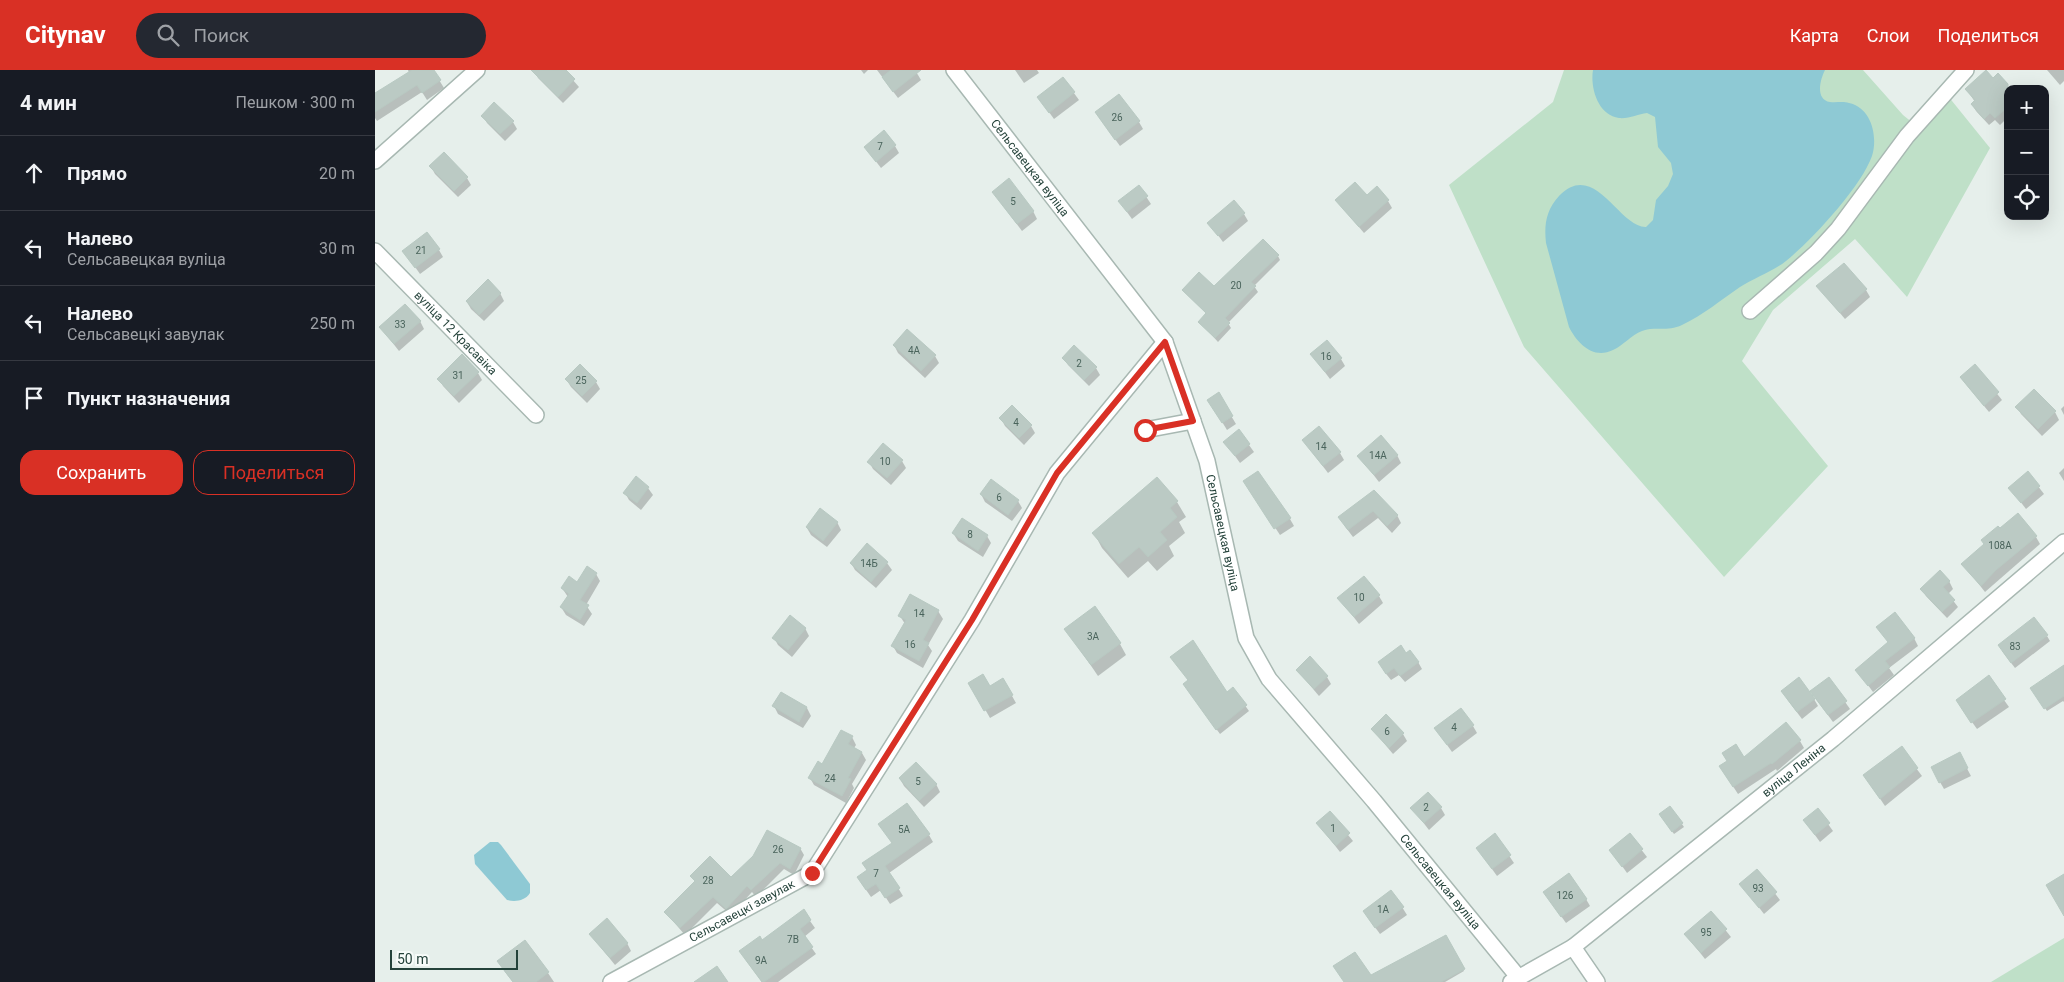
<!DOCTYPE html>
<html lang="ru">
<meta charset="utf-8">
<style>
body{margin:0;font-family:Roboto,sans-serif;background:#242831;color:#f1f3f6}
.controls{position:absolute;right:15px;top:15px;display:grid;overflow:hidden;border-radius:10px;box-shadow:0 5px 20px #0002}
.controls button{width:45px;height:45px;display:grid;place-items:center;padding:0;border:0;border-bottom:1px solid #363941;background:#171b24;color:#f1f3f6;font:25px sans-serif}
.scale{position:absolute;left:15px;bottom:12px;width:128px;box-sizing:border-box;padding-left:5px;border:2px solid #24423a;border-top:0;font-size:14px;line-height:18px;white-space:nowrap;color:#24423a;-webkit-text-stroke:4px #f7fbf9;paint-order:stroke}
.stop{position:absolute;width:15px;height:15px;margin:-11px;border:4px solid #d93025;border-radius:50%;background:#fff}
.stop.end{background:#d93025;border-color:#fff;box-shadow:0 1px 5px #0008}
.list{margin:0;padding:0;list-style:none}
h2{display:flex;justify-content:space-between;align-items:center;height:65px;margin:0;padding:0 20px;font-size:21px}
h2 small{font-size:16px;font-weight:400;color:#9ea1a6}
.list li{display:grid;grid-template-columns:32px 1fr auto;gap:15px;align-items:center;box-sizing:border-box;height:75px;padding:0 20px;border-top:1px solid #363941}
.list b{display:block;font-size:19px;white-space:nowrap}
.list p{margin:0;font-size:16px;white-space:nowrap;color:#9ea1a6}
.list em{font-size:16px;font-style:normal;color:#9ea1a6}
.actions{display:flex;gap:10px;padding:15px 20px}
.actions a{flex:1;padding:11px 0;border:1px solid #d93025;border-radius:15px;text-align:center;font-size:18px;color:#d93025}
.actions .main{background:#d93025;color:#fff}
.icon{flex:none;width:28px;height:28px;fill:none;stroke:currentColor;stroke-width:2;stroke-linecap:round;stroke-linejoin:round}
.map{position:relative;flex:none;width:1689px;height:912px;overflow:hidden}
header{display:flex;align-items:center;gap:30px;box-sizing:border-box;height:70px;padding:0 25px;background:#d93025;color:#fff}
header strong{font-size:24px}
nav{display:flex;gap:28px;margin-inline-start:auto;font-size:18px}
.search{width:350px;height:45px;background:#242831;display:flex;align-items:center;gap:12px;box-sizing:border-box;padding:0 18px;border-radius:28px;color:#9ea1a6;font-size:19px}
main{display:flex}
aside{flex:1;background:#171b24}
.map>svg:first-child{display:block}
</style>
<header>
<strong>Citynav</strong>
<div class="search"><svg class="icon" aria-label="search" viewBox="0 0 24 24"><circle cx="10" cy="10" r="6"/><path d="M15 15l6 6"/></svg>Поиск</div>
<nav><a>Карта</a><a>Слои</a><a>Поделиться</a></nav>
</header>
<main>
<aside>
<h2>4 мин<small>Пешком · 300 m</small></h2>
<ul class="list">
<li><svg class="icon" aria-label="ahead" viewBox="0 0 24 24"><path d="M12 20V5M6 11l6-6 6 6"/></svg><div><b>Прямо</b></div><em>20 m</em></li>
<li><svg class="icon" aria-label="left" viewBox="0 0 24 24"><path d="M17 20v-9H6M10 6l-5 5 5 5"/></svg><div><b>Налево</b><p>Сельсавецкая вуліца</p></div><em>30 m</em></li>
<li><svg class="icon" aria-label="left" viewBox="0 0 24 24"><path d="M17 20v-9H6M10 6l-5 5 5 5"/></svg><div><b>Налево</b><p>Сельсавецкі завулак</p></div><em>250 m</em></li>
<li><svg class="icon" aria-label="arrive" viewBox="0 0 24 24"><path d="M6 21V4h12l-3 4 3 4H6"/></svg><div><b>Пункт назначения</b></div></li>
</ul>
<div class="actions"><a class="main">Сохранить</a><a>Поделиться</a></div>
</aside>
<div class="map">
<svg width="1689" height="912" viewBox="0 0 1689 912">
<rect width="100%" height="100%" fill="#e6efeb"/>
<g fill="#bfe0c8">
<polygon points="1189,0 1488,0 1528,45 1543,57 1573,26 1615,78 1532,227 1480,169 1398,240 1367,291 1453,396 1349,507 1149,277 1074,115 1178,32"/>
<polygon points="1689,868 1689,912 1616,912"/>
</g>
<g fill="#8ec9d4">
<path d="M 1218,0 L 1450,0 C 1445,10 1440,29 1455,32 C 1461,33 1468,31 1474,33 C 1497,38 1503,67 1497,86 C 1486,117 1437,170 1411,191 C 1397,202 1379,208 1365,217 C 1346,230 1328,245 1307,255 C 1292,262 1280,256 1267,261 C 1256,265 1249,275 1238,280 C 1218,290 1202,273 1194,257 L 1171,173 C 1169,155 1171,140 1184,126 C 1220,89 1244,158 1271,157 L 1278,150 L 1281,130 L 1293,116 L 1298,104 L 1296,93 L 1283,77 L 1280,47 L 1272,43 C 1263,44 1254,49 1244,48 C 1223,45 1215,18 1218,0 Z"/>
<path d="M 115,772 L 123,772 L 126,775 L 155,814 L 155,823 C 150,831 140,832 132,830 L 100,794 L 99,785 Z"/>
</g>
<g fill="#0003">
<polygon points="33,0 58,0 69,18 52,30 47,22 2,51 0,48 0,24 34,3"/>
<polygon points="160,0 189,0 204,17 188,33 163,8 159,1"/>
<polygon points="486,0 493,0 489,4"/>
<polygon points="502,0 540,0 546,10 523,28"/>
<polygon points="640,0 662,0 664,3 649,13"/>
<polygon points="1672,0 1689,0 1689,11 1685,15"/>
<polygon points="1623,5 1635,19 1633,19 1633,51 1631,49 1625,55 1620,50 1614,55 1601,41 1597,34 1600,32 1592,20 1618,9"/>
<polygon points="688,8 704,30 679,49 663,27"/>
<polygon points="721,43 764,52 768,59 745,76"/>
<polygon points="108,46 138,52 142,59 130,71 112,53"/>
<polygon points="520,76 524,83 506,98 490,77"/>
<polygon points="56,97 92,108 96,115 83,127 60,104"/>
<polygon points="764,116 776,134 757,149 749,138"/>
<polygon points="992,127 1013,131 1017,138 989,163 961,130"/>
<polygon points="623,129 658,141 662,149 647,161"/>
<polygon points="869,144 873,151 848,172 834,153"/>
<polygon points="64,180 68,187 45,204 29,181"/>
<polygon points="903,186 905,190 879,216 883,222 853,253 856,258 843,272 825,252 832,244 808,220 839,218"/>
<polygon points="1442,216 1491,220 1495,227 1470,249"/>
<polygon points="125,223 129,231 109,251 96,239 92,232"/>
<polygon points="45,251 49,259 24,281 6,258"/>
<polygon points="519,275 560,286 564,293 550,308 523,283"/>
<polygon points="699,277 721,298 725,305 714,316 693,295 688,288"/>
<polygon points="937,285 966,289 970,296 955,309"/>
<polygon points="205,296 221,312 225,319 212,333 196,317 191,309"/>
<polygon points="1600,296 1627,330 1614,342 1586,308"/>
<polygon points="103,303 107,310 84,333 68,316 64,309"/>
<polygon points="843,324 861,354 852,360 838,337"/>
<polygon points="1689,336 1689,345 1686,339"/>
<polygon points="1642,337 1680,342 1684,350 1667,366 1646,344"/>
<polygon points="626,349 656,356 660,363 649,375 630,356"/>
<polygon points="864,361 879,382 865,393 850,372"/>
<polygon points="928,370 965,383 969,390 953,403"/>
<polygon points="1022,385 1026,393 1004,412 984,386"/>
<polygon points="527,391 531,398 516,415 498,399 494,392"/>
<polygon points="1689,398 1689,411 1684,403"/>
<polygon points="1653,403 1669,424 1651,439 1635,418"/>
<polygon points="782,409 802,432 811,447 804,452 810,463 794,476 799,486 782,501 773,491 753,508 727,478 719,463"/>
<polygon points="273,418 278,425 266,440 254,430 250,423"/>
<polygon points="874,418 915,449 919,456 905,465"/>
<polygon points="999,422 1022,445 1026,453 1017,463 1003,448 978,467 969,455"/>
<polygon points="606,424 643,431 647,438 637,451 610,432"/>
<polygon points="462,452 466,460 452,477 436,465 432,458"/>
<polygon points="1625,460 1661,467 1665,474 1610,522 1588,494"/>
<polygon points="578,463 612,466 616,473 608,487 583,471"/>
<polygon points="492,475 512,493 517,500 501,518 480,500 476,493"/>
<polygon points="221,504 225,511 211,535 217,544 209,556 191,545 186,537 193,527 187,518"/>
<polygon points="1574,511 1578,519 1573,524 1583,537 1572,548 1551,526 1547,519"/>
<polygon points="1004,526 1008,533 984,554 964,528"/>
<polygon points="563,541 568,549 553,575 557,581 548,598 522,583 518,576 530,554 525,546"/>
<polygon points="430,558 434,566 417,587 403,575 399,568"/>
<polygon points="691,559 745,574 751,585 723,606"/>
<polygon points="1672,566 1675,571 1640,598 1627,581"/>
<polygon points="1539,568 1543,576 1514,598 1519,605 1498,622 1482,600"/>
<polygon points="1031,584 1043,592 1047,599 1030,612 1024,605 1016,610 1008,600"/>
<polygon points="922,600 952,607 956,614 944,626"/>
<polygon points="1689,606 1689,632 1688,631 1672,641 1657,618"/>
<polygon points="1454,609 1475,639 1458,652 1441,629"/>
<polygon points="628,610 641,633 615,648 595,613 615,618"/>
<polygon points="812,619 852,624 858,619 874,641 845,664"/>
<polygon points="406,624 432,638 436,646 428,658 403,644 399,636"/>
<polygon points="1412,629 1439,629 1443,636 1427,649"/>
<polygon points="1629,630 1634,637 1602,659 1587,638"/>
<polygon points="1098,656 1102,663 1077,682 1061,659"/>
<polygon points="997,659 1028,664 1032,671 1018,684"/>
<polygon points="477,667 481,675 479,678 487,683 491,690 477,714 479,718 471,733 439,715 435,708"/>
<polygon points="1425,671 1429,678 1402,701 1401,699 1363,724 1350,704 1369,689"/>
<polygon points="1526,678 1547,706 1510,736 1489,705"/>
<polygon points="1588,691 1596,706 1569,719 1565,712"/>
<polygon points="525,709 561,714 565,722 549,737 529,716"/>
<polygon points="1295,737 1309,757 1299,764 1287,747"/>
<polygon points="1037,738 1066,738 1070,745 1054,760"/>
<polygon points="1443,740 1458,761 1445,772 1429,750"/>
<polygon points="955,743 978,771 965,782 943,754"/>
<polygon points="554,765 558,772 514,803 528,826 515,834 506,820 496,827 487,814 493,800 518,774"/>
<polygon points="1120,765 1139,793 1122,806 1107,785"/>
<polygon points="1255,765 1272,787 1252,803 1236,780"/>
<polygon points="425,778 429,785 419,805 409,799 381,827 377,822 356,845 342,833 310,865 290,842 321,813 317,806 356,809"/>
<polygon points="1382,800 1405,830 1389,844 1366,814"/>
<polygon points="1174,829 1211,829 1215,836 1191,853"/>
<polygon points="1027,837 1032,845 1005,864 994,849"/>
<polygon points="428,841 440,858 429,867 441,884 403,912 387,912 370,889 387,871"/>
<polygon points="1336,842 1356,867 1330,889 1311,865"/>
<polygon points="215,864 252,873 256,881 240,895"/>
<polygon points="150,871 173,903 179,912 138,912 130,902 124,891"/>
<polygon points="1077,878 1089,901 1070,912 1008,912"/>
</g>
<g fill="#bbcac4" stroke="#b8c9c2">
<polygon points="37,0 59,0 66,10 47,23 42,15 0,42 0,23"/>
<polygon points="156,0 191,0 200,9 183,27"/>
<polygon points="516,0 546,0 518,22 507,7"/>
<polygon points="1611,0 1618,8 1623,3 1633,14 1633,37 1620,48 1615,43 1609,49 1596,34 1600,30 1590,19"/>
<polygon points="688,7 700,22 674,43 662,27"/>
<polygon points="744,24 765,51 740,70 720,42"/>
<polygon points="119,32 139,51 125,64 106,46"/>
<polygon points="509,60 521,75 501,92 489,77"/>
<polygon points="69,82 93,107 79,121 54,96"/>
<polygon points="634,108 659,141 642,154 617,122"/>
<polygon points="980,112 992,125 1002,116 1014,130 984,157 960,130"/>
<polygon points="764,115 773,126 752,142 743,131"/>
<polygon points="859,130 870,143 843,166 832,153"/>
<polygon points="52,162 65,179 40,198 27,181"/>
<polygon points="888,169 904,185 876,212 881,216 850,248 855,253 840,268 823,252 831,243 807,220 824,202 839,216"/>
<polygon points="1469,193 1492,219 1465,243 1441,216"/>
<polygon points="113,209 126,223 104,245 91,231"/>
<polygon points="30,234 46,251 19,274 4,257"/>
<polygon points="532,259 561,285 546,301 518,275"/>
<polygon points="952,270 967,288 950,302 935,284"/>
<polygon points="699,275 722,297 709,310 687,288"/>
<polygon points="87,284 104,302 79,326 62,309"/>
<polygon points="205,294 222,311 207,326 190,309"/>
<polygon points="1600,294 1624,322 1609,336 1585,307"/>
<polygon points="1659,319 1681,341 1663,359 1640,337"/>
<polygon points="844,322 858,346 847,353 832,330"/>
<polygon points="637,335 657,355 644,368 624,348"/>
<polygon points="944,356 966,382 948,396 927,370"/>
<polygon points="864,359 875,374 860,386 848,372"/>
<polygon points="1006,365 1023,385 999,405 982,386"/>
<polygon points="508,373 528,390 512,408 492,392"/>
<polygon points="883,401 916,448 899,459 868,411"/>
<polygon points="1653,401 1665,416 1646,433 1633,418"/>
<polygon points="261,406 274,417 262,433 248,423"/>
<polygon points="782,407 803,431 795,438 802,447 785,462 792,470 773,487 764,477 744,494 717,463"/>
<polygon points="616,409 644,430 633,445 605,424"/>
<polygon points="999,420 1023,445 1012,456 998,441 973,460 963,447"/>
<polygon points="445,438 463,452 448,471 431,457"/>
<polygon points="1643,443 1662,466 1621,500 1606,516 1586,494 1609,474 1606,470 1623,456 1625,458"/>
<polygon points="587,448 613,465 603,481 577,463"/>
<polygon points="492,473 513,492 496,512 475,493"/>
<polygon points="212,496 222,503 205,530 214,535 205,550 185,537 194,524 186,518 194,506 202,512"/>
<polygon points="1565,500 1575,511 1568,517 1580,530 1567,542 1545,519"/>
<polygon points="989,506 1005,525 979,547 962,528"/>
<polygon points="535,524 564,540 548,570 554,573 544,591 516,576 531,550 523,546"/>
<polygon points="720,536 746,573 716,595 689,559"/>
<polygon points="1520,542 1540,568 1510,591 1515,597 1493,616 1480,600 1513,572 1501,557"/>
<polygon points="415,545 431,558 413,580 397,568"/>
<polygon points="1659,547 1673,565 1636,593 1623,575"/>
<polygon points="818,570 852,622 858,617 872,635 841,660 808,614 813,610 795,587"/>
<polygon points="1026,575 1031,583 1035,580 1044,592 1025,606 1019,598 1011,604 1003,592"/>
<polygon points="935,586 953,606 939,619 921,600"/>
<polygon points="1689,595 1689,626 1669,639 1655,618"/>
<polygon points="608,604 615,616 628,608 638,625 609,641 593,613"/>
<polygon points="1614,605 1631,629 1596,653 1581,630"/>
<polygon points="1424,607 1440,629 1422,642 1406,621"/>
<polygon points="1454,607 1472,631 1453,645 1435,621"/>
<polygon points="406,622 432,637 424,652 397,636"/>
<polygon points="1086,638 1099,655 1072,675 1059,658"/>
<polygon points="1011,644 1029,663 1014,678 996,659"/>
<polygon points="1411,652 1426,670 1397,694 1396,693 1358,717 1344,696 1352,691 1347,683 1361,674 1369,687"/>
<polygon points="466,660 478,666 473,674 487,682 473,708 476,709 467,726 433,708 443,691 447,694"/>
<polygon points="1527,676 1543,698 1505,729 1488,705"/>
<polygon points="1585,682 1593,698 1564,713 1556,697"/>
<polygon points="541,692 562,714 544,731 524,708"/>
<polygon points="1053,722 1067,737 1049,753 1035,738"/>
<polygon points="532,733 555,764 510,796 525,818 510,828 501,814 491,820 482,807 492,800 487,793 517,773 503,754"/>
<polygon points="1295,736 1308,753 1297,762 1284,744"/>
<polygon points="1443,738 1455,753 1440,765 1428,750"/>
<polygon points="955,741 975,763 961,776 941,753"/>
<polygon points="392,760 426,778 415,799 405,793 376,820 372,816 351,839 338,827 305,858 289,842 320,811 315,806 335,786 356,807 378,786"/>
<polygon points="1120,763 1136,785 1117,799 1101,778"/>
<polygon points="1255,763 1268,779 1247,797 1234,780"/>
<polygon points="1382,799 1402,822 1384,838 1364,814"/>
<polygon points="1194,803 1212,829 1186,847 1168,822"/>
<polygon points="1689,804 1689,846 1671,815"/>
<polygon points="1016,820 1029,837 1000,858 988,841"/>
<polygon points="429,839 436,850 425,859 438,877 389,912 387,912 364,881 385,866 387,870"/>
<polygon points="1336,841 1352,859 1326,883 1309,864"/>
<polygon points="232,848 253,873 235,888 214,864"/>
<polygon points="1071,865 1090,899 1066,912 969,912 958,896 980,882 996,905"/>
<polygon points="150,870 174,902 161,912 138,912 122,891"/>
<polygon points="342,896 353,912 319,912"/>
</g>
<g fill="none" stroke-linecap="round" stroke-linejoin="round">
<g stroke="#a8b8b2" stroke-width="18">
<g id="minor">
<path id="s1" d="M 579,0 L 790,272 L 832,391 L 871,568 L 894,609 L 999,731 L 1144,908"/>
<polyline points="0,91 102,0"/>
<path id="s2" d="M 0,181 L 161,345"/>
<polyline points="1375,241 1441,183 1463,159 1532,66 1591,0"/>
<polyline points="770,360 818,351"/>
<polyline points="1198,877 1222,912"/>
<path id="s3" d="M 236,912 L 437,803 L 597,550 L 682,403 L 790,272"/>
<path id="s4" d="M 1136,912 L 1198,877 L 1458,669 L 1689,472"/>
</g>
</g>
<use href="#minor" stroke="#fff" stroke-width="15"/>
</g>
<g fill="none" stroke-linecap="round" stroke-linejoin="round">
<polyline stroke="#d93025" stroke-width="6" points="437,803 597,550 682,403 790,272 818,351 770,360"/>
</g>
<g text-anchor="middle" stroke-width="4.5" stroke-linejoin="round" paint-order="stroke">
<g font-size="10" fill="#4a645c">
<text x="742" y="51">26</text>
<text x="505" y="80">7</text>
<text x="638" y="135">5</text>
<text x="46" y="184">21</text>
<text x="861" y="219">20</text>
<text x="25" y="258">33</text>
<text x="539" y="284">4А</text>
<text x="951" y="290">16</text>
<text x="704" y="297">2</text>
<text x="83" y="309">31</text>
<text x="206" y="314">25</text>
<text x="641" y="356">4</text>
<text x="946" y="380">14</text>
<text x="1003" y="389">14А</text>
<text x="510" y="395">10</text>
<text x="624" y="431">6</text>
<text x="595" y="468">8</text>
<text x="1625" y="479">108А</text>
<text x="494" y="497">14Б</text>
<text x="984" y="531">10</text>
<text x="544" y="547">14</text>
<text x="718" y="570">3А</text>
<text x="535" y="578">16</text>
<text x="1640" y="580">83</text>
<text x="1079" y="661">4</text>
<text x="1012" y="665">6</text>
<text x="455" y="712">24</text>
<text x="543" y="715">5</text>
<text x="1051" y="741">2</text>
<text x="958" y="762">1</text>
<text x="529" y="763">5А</text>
<text x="403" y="783">26</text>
<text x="501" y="807">7</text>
<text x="333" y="814">28</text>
<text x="1383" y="822">93</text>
<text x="1190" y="829">126</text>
<text x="1008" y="843">1А</text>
<text x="1331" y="866">95</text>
<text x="418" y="873">7В</text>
<text x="386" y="894">9А</text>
</g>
<g font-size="12" fill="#24423a" stroke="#f7fbf9">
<text dy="4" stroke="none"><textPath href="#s1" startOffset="124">Сельсавецкая вуліца</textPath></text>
<text dy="4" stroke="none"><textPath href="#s2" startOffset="115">вуліца 12 Красавіка</textPath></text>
<text dy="4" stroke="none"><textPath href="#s1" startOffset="544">Сельсавецкая вуліца</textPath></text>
<text dy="4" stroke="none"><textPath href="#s4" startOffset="354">вуліца Леніна</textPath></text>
<text dy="4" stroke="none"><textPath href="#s1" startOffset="964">Сельсавецкая вуліца</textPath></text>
<text dy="4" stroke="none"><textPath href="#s3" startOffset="149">Сельсавецкі завулак</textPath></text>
</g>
</g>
</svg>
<div class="controls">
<button>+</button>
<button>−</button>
<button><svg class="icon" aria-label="locate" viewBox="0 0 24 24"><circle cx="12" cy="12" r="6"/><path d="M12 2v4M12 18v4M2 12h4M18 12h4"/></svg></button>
</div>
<div class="scale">50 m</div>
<div class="stop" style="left:770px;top:360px"></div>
<div class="stop end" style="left:437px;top:803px"></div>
</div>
</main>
